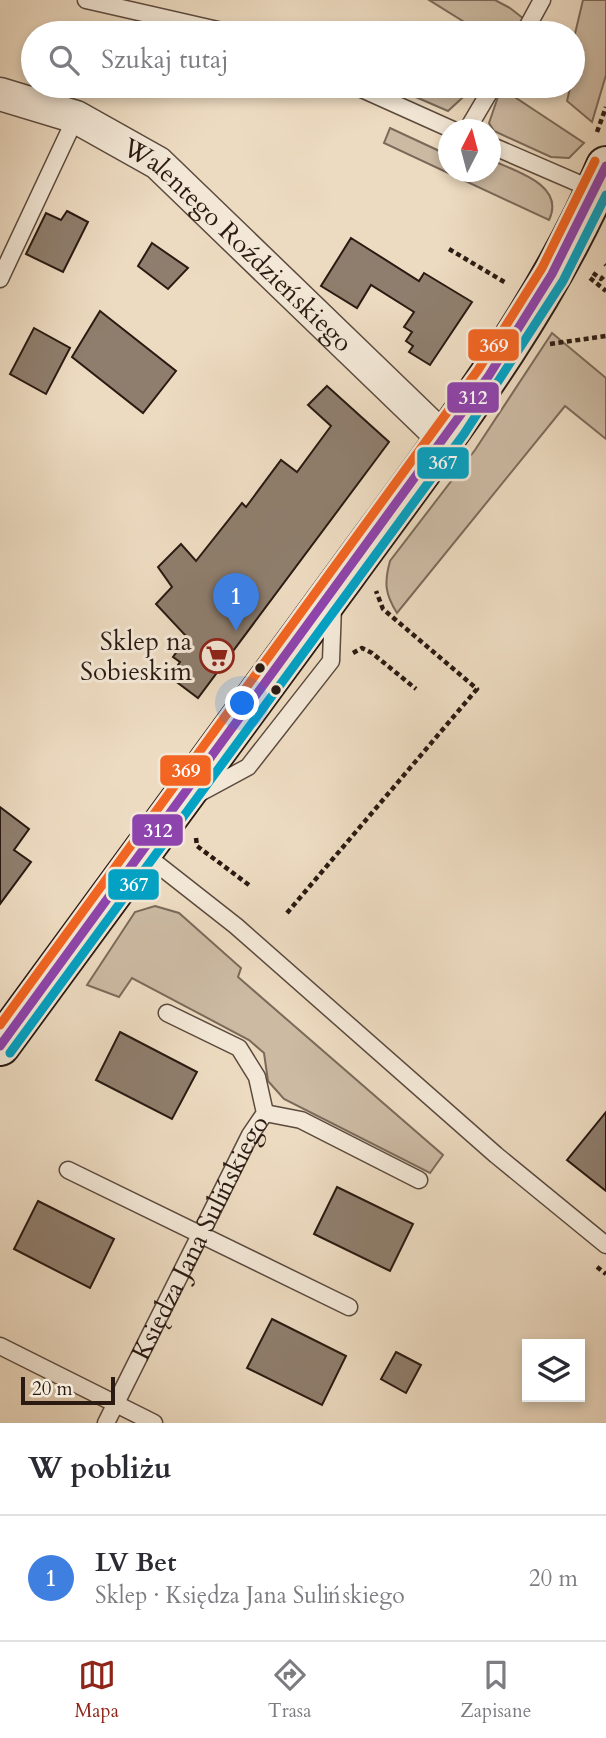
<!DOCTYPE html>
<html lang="pl">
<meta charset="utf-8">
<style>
body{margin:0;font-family:Cardo,serif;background:#f2f2f3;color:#2b2b33}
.controls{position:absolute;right:21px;bottom:21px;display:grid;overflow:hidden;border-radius:0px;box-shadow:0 4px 10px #0003}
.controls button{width:63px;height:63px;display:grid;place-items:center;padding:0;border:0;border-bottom:2px solid #e1e1e2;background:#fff;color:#2b2b33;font:35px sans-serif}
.compass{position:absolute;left:438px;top:119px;width:63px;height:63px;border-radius:50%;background:#fff;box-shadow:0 4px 10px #0003;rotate:6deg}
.scale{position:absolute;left:21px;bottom:18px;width:94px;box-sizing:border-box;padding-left:7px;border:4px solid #2a1a12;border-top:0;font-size:19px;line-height:24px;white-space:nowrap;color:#2a1a12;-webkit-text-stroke:5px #f3e8d7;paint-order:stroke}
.you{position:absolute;left:243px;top:704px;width:24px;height:24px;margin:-18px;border:5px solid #fff;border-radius:50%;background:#1a73e8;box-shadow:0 0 0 10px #1a73e833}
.badge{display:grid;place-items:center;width:46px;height:46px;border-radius:50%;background:#8f2418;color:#fff;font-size:23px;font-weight:700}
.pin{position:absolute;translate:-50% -58px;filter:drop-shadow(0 2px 4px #0008)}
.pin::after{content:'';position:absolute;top:37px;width:24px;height:21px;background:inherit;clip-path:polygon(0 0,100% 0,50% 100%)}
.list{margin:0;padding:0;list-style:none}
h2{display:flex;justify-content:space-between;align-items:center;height:91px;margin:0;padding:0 28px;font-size:30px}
h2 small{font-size:23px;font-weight:400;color:#7c7c81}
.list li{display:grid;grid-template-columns:46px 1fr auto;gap:21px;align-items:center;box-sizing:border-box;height:126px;padding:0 28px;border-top:2px solid #e1e1e2}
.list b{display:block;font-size:26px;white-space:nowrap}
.list p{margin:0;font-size:23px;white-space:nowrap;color:#7c7c81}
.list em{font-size:23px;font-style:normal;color:#7c7c81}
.icon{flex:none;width:38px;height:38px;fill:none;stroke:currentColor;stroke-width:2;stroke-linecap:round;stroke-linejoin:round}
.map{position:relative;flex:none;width:606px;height:1423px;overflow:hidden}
.search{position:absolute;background:#fff;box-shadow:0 4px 10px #0003;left:21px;right:21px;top:21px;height:77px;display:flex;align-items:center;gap:18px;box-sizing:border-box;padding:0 24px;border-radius:38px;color:#7c7c81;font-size:26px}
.sheet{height:217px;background:#fff}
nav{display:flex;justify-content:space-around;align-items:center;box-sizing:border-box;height:98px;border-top:2px solid #e1e1e2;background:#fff;font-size:19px;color:#7c7c81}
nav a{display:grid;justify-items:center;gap:4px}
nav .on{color:#8f2418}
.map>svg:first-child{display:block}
</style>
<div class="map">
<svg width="606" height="1423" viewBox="0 0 606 1423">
<rect width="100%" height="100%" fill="#eddbc1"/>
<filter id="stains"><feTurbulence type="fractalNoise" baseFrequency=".00286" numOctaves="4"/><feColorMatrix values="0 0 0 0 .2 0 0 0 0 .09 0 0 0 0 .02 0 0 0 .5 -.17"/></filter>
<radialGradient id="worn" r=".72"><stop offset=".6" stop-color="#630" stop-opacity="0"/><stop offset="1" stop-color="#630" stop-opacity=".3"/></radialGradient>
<g fill="#ccbaa3" stroke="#7b6a5a" stroke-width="2">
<polygon points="429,0 495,0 510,8 542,33 482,33"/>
<polygon points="583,0 606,0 606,75 592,122 567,101 576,63 573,62 573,42"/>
<polygon points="407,86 475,86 448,111 404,92"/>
<polygon points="501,88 584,143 569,158 551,157 494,131 489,123"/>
<path d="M 390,128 L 448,155 L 448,172 L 490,172 L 491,160 C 515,171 566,185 549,220 L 384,143 Z"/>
<path d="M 552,333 L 606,378 L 606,439 L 565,406 L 397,613 C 385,594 384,583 390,561 L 475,450 Z"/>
<polygon points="155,906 179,913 241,968 238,977 443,1155 430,1173 284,1099 268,1081 264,1053 249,1040 132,978 119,997 87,985 135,912"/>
</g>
<g fill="#8f7e6d" stroke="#2a1a12" stroke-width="2">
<polygon points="67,211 88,222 63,272 26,254 46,213 61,220"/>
<polygon points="351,238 419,281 424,273 472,302 430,365 409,352 413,346 406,341 412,332 404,327 414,312 371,285 357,308 321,286"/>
<polygon points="152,243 188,268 168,289 138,266"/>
<polygon points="100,311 176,371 143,413 72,357"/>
<polygon points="34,328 70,348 46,394 10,374"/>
<polygon points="327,386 389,442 198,698 170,677 180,662 173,657 187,637 156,604 172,587 158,567 181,544 196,561 242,503 246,507 281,460 297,472 331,426 308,405"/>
<polygon points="0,807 29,829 14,850 31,862 0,904"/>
<polygon points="120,1032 197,1072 172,1119 96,1080"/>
<polygon points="606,1112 606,1191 567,1160"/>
<polygon points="337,1187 413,1224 390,1271 314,1234"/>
<polygon points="38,1201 114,1239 90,1288 14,1249"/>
<polygon points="272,1319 346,1356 322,1405 247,1368"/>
<polygon points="396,1352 421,1365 406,1393 381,1379"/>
</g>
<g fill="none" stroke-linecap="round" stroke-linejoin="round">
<g stroke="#5b4a3e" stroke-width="19">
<g id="lane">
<polyline points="86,0 231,33"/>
<polyline points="524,33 542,0"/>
<polyline points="355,86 453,130"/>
<polyline points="467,130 493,86"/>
<polyline points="490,145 594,190"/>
<polyline points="0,279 76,117"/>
<polyline points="198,794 248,767 331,661 333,606"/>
<polyline points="143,853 236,926 496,1155 606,1245"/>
<polyline points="265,1113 301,1120 419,1180"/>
<polyline points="68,1170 349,1307"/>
<polyline points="0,1346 154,1423"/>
<path id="s1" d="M 106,1423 L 250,1135 L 265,1113 L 257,1077 L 239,1048 L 167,1013"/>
</g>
</g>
<g stroke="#5b4a3e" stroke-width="35">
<g id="street">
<path id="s2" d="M 0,94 L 76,117 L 158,163 L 446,441"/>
</g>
</g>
<g stroke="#2a1a12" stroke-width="42">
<path id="secondary" d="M 0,1046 C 116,888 231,731 347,573 C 441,444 543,315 606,166"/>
</g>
<g stroke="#2a1a12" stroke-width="4.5" stroke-dasharray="5 3.5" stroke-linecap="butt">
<polyline points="597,132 606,107"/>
<polyline points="449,249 506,283"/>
<polyline points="605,264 606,265"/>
<polyline points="593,273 601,279 606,274"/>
<polyline points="590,278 606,291"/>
<polyline points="550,344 606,336"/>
<polyline points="353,653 362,648 372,653 416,689"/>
<polyline points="196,838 197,846 249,885"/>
<polyline points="287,913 477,689 383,609 376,591"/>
<polyline points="597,1267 606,1274"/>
</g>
<use href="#lane" stroke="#f3e8d7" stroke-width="16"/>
<use href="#street" stroke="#f3e8d7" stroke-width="32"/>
<use href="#secondary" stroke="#f3e8d7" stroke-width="38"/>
<g stroke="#f3e8d7" stroke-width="14">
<polyline id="bus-1" points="0,1046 488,377 552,274 606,166"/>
</g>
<g stroke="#f3e8d7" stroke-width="14">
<polyline id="bus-2" points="10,1053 464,434 563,281 606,195"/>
</g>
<g stroke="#f3e8d7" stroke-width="14">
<polyline id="bus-3" points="0,1025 478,370 542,268 595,161"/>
</g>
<use href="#bus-1" stroke="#8e44ad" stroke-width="9"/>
<use href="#bus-2" stroke="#02a2c5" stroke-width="9"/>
<use href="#bus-3" stroke="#f26522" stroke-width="9"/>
</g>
<defs>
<g id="supermarket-ring" transform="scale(1.75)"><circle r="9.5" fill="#f3e8d7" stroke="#8f2418" stroke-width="1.5"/><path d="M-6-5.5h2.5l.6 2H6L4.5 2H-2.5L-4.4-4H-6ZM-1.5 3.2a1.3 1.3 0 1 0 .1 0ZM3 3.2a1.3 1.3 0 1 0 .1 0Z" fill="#8f2418"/></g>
</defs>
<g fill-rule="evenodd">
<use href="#supermarket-ring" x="217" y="656"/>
</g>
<g fill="#2a1a12" stroke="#f3e8d7" stroke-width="2.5">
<circle cx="260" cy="668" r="6"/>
<circle cx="276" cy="690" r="6"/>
</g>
<g text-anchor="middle" stroke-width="6" stroke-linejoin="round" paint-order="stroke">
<g font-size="26" fill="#2a1a12" stroke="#f3e8d7">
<text dy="9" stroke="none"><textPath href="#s2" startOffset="287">Walentego Roździeńskiego</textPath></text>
<text dy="9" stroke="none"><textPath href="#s1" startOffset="208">Księdza Jana Sulińskiego</textPath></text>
</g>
<g font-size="26" fill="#2a1a12" stroke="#f3e8d7" text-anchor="end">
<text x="192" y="650">Sklep na<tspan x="192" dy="30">Sobieskim</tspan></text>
</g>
</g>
<g stroke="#f3e8d7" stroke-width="2.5">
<rect x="467" y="328" width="53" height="34" rx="7" fill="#f26522"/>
<rect x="446" y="381" width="54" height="33" rx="7" fill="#8e44ad"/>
<rect x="416" y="446" width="54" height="34" rx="7" fill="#02a2c5"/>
<rect x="159" y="754" width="53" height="33" rx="7" fill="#f26522"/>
<rect x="131" y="813" width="53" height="34" rx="7" fill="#8e44ad"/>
<rect x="107" y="868" width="53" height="33" rx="7" fill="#02a2c5"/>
</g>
<g font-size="19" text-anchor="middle" font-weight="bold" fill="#fff">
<text x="494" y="352">369</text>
<text x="473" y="404">312</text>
<text x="443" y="469">367</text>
<text x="186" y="777">369</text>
<text x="158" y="837">312</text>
<text x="134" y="891">367</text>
</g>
<rect width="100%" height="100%" filter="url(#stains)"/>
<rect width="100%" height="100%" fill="url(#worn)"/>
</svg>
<div class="controls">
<button><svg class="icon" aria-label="layers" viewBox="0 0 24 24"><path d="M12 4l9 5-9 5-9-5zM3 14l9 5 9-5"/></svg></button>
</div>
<svg class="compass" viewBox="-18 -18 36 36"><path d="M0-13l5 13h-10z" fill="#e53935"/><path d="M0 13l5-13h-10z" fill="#7c7c81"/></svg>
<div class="scale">20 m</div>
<div class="you"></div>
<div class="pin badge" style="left:236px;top:631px;background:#3f7fe0">1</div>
<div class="search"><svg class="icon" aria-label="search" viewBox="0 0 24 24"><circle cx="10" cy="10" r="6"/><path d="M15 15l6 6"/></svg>Szukaj tutaj</div>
</div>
<section class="sheet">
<h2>W pobliżu<small></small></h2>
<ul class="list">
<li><span class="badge" style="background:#3f7fe0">1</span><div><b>LV Bet</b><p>Sklep · Księdza Jana Sulińskiego</p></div><em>20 m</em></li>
</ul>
</section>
<nav>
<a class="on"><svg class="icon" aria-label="map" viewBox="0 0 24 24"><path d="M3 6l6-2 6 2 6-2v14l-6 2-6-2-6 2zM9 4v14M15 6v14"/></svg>Mapa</a>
<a><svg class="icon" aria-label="directions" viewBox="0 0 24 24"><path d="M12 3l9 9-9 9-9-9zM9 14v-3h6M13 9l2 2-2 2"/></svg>Trasa</a>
<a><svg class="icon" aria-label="saved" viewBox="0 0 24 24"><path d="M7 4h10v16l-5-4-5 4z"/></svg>Zapisane</a>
</nav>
